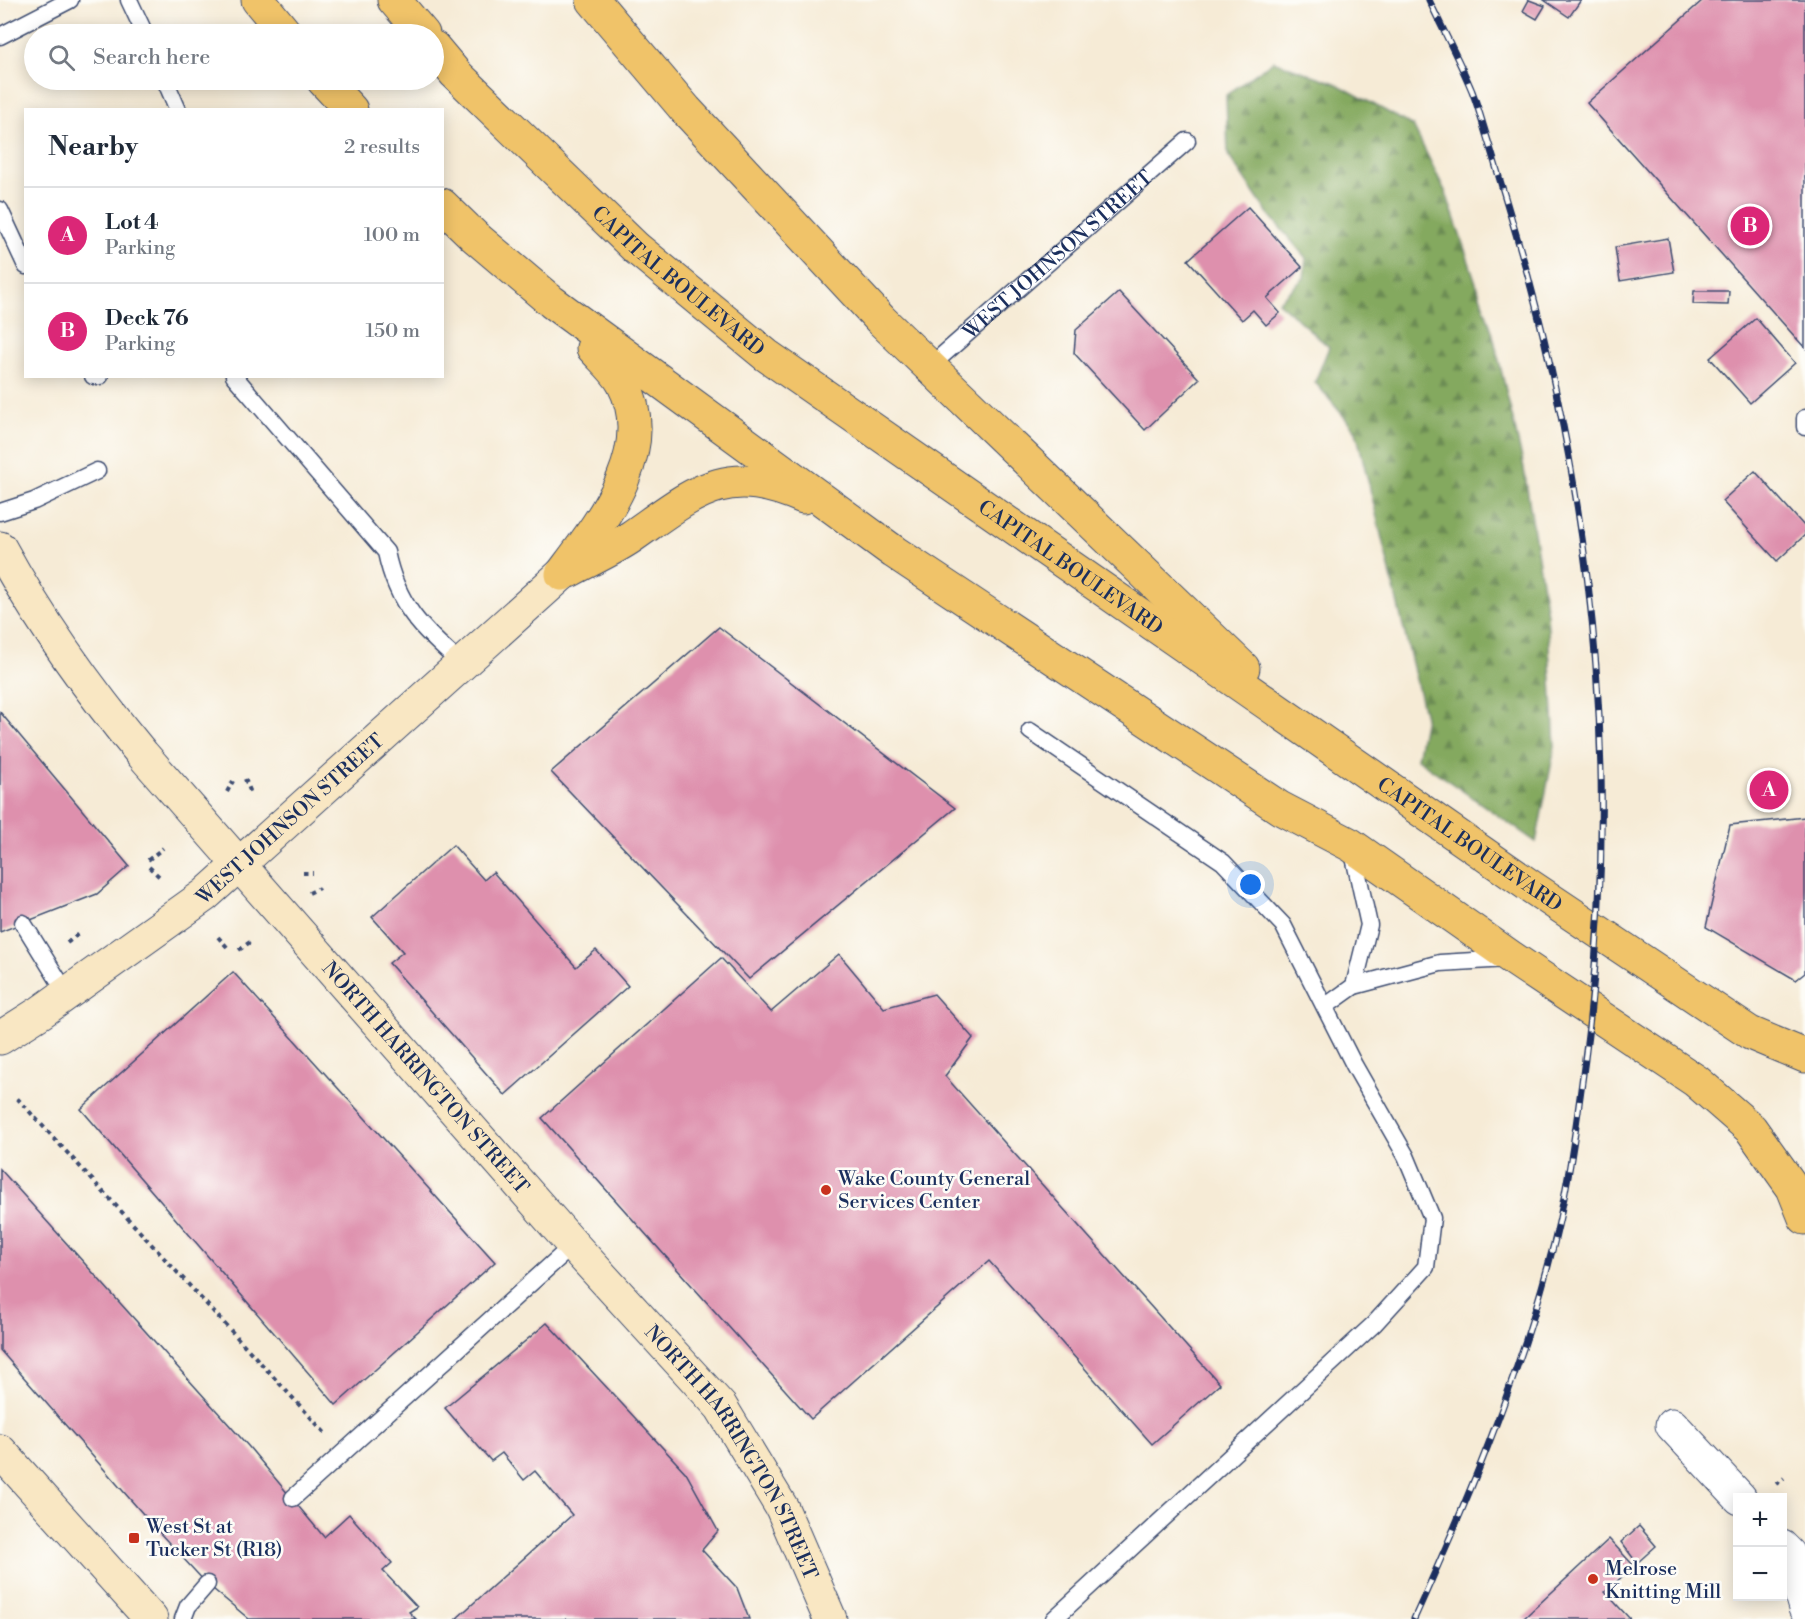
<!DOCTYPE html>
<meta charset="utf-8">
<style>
body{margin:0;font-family:"Libre Bodoni",serif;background:#f2f2f3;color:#1f2937}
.controls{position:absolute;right:18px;bottom:18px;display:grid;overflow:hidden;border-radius:0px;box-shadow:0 3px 15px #0003}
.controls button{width:54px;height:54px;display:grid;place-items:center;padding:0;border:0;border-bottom:2px solid #e0e1e3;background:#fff;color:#1f2937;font:30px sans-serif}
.you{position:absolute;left:1251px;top:885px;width:21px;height:21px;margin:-15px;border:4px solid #fff;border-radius:50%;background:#1a73e8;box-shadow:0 0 0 9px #1a73e833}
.badge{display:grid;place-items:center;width:39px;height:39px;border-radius:50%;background:#db2777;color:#fff;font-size:20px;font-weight:700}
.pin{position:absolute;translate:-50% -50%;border:3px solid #fff;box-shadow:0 2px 6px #0006}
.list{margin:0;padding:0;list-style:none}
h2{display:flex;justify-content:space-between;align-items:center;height:78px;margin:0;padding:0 24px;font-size:26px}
h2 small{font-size:20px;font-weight:400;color:#747a83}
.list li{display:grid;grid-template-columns:39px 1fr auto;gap:18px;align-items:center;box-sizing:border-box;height:96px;padding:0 24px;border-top:2px solid #e0e1e3}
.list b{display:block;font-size:22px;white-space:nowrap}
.list p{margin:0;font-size:20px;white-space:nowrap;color:#747a83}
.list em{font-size:20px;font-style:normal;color:#747a83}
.icon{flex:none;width:33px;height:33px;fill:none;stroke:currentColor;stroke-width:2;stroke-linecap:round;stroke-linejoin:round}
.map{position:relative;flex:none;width:1805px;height:1619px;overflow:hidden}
.search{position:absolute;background:#fff;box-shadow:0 3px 15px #0003;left:24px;top:24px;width:420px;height:66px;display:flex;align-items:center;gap:15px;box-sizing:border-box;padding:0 21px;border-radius:33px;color:#747a83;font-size:22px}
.panel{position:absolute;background:#fff;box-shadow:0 3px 15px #0003;left:24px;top:108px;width:420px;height:270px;border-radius:0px}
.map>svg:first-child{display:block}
</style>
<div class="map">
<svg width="1805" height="1619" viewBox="0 0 1805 1619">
<defs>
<pattern id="forest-firs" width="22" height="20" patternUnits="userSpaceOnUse" patternTransform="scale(1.5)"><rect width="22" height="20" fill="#84a95f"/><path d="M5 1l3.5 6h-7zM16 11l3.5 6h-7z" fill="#6b8a52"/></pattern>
</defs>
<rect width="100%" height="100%" fill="#fdfcf7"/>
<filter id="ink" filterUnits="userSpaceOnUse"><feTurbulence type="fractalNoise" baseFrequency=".0167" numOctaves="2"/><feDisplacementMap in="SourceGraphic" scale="12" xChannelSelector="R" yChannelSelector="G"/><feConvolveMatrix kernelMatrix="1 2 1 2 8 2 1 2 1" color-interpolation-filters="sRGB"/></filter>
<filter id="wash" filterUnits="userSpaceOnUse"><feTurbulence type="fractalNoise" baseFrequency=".008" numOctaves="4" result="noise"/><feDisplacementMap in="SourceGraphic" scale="24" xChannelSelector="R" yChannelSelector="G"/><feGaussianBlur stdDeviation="1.35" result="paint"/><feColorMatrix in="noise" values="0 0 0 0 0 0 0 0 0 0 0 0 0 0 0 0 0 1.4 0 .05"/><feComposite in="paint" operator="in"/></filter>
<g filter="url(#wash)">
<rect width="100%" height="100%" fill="#f6ebd6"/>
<polygon fill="url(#forest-firs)" stroke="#506c5e" stroke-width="1.5" points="1273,61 1335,83 1413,126 1446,193 1492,331 1523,463 1547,614 1555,746 1536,842 1417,759 1425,717 1356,431 1315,382 1329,347 1278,302 1304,278 1306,258 1266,211 1228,155 1226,95"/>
<g id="blocks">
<g fill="#de90ad">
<polygon points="1529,0 1545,6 1537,19 1523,11"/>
<polygon points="1544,0 1581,0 1569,17"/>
<polygon points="1703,0 1805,0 1805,348 1587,103"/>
<polygon points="1248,207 1302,267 1267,298 1280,313 1266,325 1253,310 1242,320 1188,260"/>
<polygon points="1668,238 1674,272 1620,281 1615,247"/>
<polygon points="1694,291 1729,291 1728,305 1693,304"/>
<polygon points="1119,292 1199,379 1145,430 1074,353 1076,330"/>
<polygon points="1756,318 1795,363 1750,403 1710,358"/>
<polygon points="1755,471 1805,527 1805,535 1777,561 1722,501"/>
<polygon points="719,627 955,808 749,979 551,772"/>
<polygon points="0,712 129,866 97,894 0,932"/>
<polygon points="1805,817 1805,973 1796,980 1706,927 1730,825"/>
<polygon points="453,845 484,880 493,872 576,967 596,950 628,986 505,1095 389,963 403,952 372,917"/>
<polygon points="839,954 884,1008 934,994 973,1038 945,1076 1220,1384 1152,1444 989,1261 811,1419 542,1118 721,958 771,1012"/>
<polygon points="233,972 495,1262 336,1405 81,1109"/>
<polygon points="0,1169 249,1447 324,1537 349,1514 392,1563 383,1571 417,1607 409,1612 416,1619 249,1619 207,1584 157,1530 0,1350"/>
<polygon points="547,1323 686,1473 718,1531 702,1550 737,1588 749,1619 456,1619 572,1515 535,1471 524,1480 502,1453 491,1461 445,1408"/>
<polygon points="1639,1526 1656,1546 1637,1563 1621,1542"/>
<polygon points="1609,1539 1634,1566 1605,1592 1630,1619 1523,1619"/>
</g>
</g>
</g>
<g filter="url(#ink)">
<use href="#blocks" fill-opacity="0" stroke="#3c4b70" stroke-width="1.5"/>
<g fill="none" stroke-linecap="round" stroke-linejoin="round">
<g stroke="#3c4b70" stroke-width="19">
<g id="lane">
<polyline points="129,0 145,34"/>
<polyline points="0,36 70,0"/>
<polyline points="165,80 178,110"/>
<polyline points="0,210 26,266"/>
<path id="s1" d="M 929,367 L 1187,141"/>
<polyline points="93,376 100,376"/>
<path d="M 234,376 L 386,552 C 397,605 422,630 462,664"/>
<polyline points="1805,418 1805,427"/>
<polyline points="0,512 34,501 97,471"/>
<polyline points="1030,731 1223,862 1283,925 1354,1065 1406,1156 1432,1218 1426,1267 1374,1324 1054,1619"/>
<polyline points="1352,848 1369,925 1354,986"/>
<polyline points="23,923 67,994"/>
<polyline points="1326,1006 1354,986 1440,963 1507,959"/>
<polyline points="293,1498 573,1245"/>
<polyline points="183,1619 188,1606 207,1584"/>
</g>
</g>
<g stroke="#3c4b70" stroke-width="35">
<g id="street">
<polyline points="1672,1425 1740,1498"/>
<polyline points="1782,1547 1789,1554 1805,1608"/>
</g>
</g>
<g stroke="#3c4b70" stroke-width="35">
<g id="secondary">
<path id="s2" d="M 0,548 C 41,623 88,689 143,755 L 573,1245 L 721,1407 L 782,1508 L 830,1619"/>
<path id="s3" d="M 0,1038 L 41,1012 L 205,895 L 562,574"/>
<polyline points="0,1451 151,1619"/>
</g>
</g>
<g stroke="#3c4b70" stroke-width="35">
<g id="primary">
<polyline points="258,0 286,34"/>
<polyline points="394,0 423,34"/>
<polyline points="593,0 686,110 881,320 1243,668"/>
<path id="s4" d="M 434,48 L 455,73 L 636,248 L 766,355 L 1530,886 L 1750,1033 L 1805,1056"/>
<polyline points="323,80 351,110"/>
<polyline points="442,205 474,236 552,302 894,552 1280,808 1351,845 1512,958 1696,1081 1751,1129 1793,1188 1805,1218"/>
<path d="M 569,571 C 589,560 612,550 631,537 C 693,494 724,462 803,497"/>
<path d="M 562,574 C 600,523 659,451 623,383 C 616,370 603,359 593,348"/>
</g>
</g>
<g stroke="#3c4b70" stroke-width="4" stroke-dasharray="4.5 4.5" stroke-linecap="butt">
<polyline points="245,779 251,793"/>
<polyline points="227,792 233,781"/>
<polyline points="148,860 163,848"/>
<polyline points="149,867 162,879"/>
<polyline points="303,873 313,873"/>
<polyline points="309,893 319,888"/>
<polyline points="218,937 228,948"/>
<polyline points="67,943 78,934"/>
<polyline points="239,950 250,942"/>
<polyline points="17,1098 325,1433"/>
<polyline points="1776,1484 1784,1478"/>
</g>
<use href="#lane" stroke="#fff" stroke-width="16"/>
<use href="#street" stroke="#fff" stroke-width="33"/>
<use href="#secondary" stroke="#f9e7c3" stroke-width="33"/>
<use href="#primary" stroke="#f0c369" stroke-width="33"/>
<g stroke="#1b2f5e" stroke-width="7">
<path id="rail" d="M 1414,1619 C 1466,1504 1515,1388 1548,1266 C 1567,1199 1576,1128 1585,1059 C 1620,792 1598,536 1528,276 C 1516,233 1503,190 1490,147 C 1484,129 1479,109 1472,91 C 1459,60 1443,30 1429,0"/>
</g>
<use href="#rail" stroke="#fdfcf7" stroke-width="4.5" stroke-dasharray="14" stroke-linecap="butt"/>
</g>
</g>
<g fill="#c8321e" stroke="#fdfcf7" stroke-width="2">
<circle cx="826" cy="1190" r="6"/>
<rect x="128" y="1532" width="12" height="12" rx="3"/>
<circle cx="1593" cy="1579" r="6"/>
</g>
<g text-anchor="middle" stroke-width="5" stroke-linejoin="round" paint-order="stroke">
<g font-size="20" fill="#1b2f5e" stroke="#fdfcf7">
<text dy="7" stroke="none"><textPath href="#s1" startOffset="171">WEST JOHNSON STREET</textPath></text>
<text dy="7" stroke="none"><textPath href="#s4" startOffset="338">CAPITAL BOULEVARD</textPath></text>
<text dy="7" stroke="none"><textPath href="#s4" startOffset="824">CAPITAL BOULEVARD</textPath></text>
<text dy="7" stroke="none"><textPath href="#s3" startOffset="364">WEST JOHNSON STREET</textPath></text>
<text dy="7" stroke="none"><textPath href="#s4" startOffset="1310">CAPITAL BOULEVARD</textPath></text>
<text dy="7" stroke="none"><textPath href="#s2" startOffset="681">NORTH HARRINGTON STREET</textPath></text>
<text dy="7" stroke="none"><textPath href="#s2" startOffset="1167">NORTH HARRINGTON STREET</textPath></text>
</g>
<g font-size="20" fill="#1b2f5e" stroke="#fdfcf7" text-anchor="start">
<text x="838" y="1185">Wake County General<tspan x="838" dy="23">Services Center</tspan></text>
<text x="146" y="1533">West St at<tspan x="146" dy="23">Tucker St (R18)</tspan></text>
<text x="1605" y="1575">Melrose<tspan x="1605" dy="23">Knitting Mill</tspan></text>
</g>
</g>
</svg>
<div class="controls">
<button>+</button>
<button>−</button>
</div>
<div class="you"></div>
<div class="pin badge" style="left:1769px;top:790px">A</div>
<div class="pin badge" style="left:1750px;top:226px">B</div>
<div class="search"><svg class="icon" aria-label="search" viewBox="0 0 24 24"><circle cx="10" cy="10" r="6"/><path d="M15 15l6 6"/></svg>Search here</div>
<section class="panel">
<h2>Nearby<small>2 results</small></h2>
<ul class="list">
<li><span class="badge">A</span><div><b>Lot 4</b><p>Parking</p></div><em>100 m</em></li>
<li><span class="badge">B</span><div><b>Deck 76</b><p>Parking</p></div><em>150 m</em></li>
</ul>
</section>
</div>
